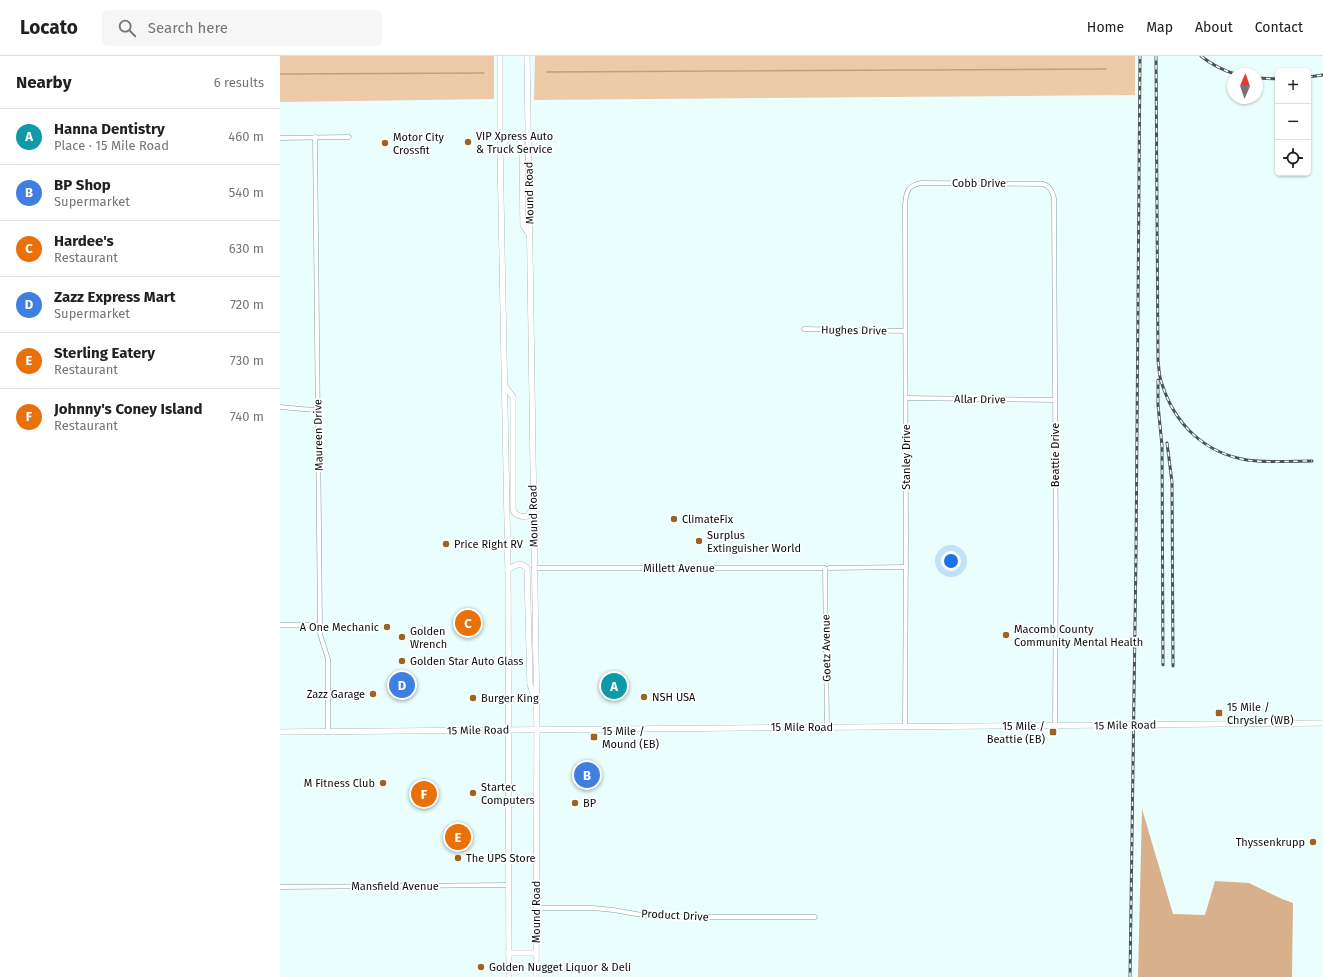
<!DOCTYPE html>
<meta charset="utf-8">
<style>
body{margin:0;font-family:"Fira Sans",sans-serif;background:#f6f6f6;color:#202124}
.controls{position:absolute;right:12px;top:12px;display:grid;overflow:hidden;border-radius:6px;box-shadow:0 1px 3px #0004}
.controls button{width:36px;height:36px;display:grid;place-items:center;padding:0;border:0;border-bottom:1px solid #e0e0e0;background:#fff;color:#202124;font:20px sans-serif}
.compass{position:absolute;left:947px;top:12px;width:36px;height:36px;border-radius:50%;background:#fff;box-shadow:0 1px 3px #0004;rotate:2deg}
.you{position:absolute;left:671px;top:505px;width:14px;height:14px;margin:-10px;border:3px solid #fff;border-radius:50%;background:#1a73e8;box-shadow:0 0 0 6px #1a73e833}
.badge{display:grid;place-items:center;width:26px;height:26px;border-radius:50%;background:#0b8043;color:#fff;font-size:13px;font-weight:700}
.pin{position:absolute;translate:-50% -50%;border:2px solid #fff;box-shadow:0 1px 4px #0006}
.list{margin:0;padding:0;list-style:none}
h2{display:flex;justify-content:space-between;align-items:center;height:52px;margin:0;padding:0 16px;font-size:17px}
h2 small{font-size:13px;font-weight:400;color:#757577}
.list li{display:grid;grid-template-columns:26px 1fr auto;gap:12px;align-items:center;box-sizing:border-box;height:56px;padding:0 16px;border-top:1px solid #e0e0e0}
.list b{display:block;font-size:15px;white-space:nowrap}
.list p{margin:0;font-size:13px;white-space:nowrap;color:#757577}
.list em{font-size:13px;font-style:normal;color:#757577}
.icon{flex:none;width:22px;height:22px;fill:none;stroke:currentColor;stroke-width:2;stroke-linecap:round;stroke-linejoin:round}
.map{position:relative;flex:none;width:1043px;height:921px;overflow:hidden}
header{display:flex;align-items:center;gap:24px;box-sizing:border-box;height:56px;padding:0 20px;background:#fff;border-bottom:1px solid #e0e0e0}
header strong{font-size:19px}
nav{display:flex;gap:22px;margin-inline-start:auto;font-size:14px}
.search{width:280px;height:36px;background:#f6f6f6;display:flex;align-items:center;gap:10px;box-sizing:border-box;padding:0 14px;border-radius:6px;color:#757577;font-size:15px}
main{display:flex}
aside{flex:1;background:#fff}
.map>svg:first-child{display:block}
</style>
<header>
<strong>Locato</strong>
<div class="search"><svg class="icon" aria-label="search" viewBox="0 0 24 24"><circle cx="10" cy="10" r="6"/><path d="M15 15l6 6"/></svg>Search here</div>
<nav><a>Home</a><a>Map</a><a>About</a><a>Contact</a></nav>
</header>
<main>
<aside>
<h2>Nearby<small>6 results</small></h2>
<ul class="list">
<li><span class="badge" style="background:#0f9aa8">A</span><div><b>Hanna Dentistry</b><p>Place · 15 Mile Road</p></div><em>460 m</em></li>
<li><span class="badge" style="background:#3f7fe0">B</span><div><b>BP Shop</b><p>Supermarket</p></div><em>540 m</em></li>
<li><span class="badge" style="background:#e8710a">C</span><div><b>Hardee's</b><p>Restaurant</p></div><em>630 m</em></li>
<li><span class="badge" style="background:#3f7fe0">D</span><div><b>Zazz Express Mart</b><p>Supermarket</p></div><em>720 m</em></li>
<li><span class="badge" style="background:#e8710a">E</span><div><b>Sterling Eatery</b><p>Restaurant</p></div><em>730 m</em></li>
<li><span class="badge" style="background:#e8710a">F</span><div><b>Johnny's Coney Island</b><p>Restaurant</p></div><em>740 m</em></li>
</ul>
</aside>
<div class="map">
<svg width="1043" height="921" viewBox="0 0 1043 921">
<rect width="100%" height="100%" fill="#e9fefd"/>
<g fill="#edcaa8">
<polygon points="0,0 214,0 214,43 0,46"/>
<polygon points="255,0 855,0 855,39 254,44"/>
</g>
<polygon fill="#d8b18c" points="862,753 893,858 925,859 935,825 969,827 1002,843 1013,847 1012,921 858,921"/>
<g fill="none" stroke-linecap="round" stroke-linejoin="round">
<g stroke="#c59f7a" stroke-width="1.5">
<polyline points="267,16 826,13"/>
<polyline points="0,18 204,17"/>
</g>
<g stroke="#869e9d" stroke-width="5">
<g id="minor">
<polyline points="35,81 40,569 40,578 48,603 48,675"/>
<polyline points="0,82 69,81"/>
<polyline points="524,273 625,275"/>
<polyline points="626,342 775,344"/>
<polyline points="0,351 22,353 37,354"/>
<polyline points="254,512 545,512 547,671"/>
<polyline points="549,512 626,511"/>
<polyline points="0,569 40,569"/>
<path d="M 625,671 L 626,485 L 625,149 C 626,135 628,129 642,127 L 763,128 C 770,130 772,135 774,142 L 776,499 L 775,670"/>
<polyline points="0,831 229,829"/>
<polyline points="256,852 313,852 333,854 368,860 403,861 535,861"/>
</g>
</g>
<g stroke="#869e9d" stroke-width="6">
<g id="secondary">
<polyline points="220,0 220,92 228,514 229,921"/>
<polyline points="247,0 257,673 256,921"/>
<path d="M 220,92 C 226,84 228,79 239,83 L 242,87 L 243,169 L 249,178"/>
<path d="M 225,330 L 233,341 L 233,454 C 236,461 242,461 248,460 L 253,452"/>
<path d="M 228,514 C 234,509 241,506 247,512 L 250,628 L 254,641"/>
<polyline points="0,676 1043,667"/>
<polyline points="229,897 256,897"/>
</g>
</g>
<use href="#minor" stroke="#fff" stroke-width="4"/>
<use href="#secondary" stroke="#fff" stroke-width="5.5"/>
<g stroke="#485554" stroke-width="3">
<g id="rail">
<path d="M 876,0 L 878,304 C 879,312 879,321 882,328 C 895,369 925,397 967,404 C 986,407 1013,405 1032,405"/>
<path d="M 921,0 C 931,8 942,14 955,18"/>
<polyline points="1028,21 1043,19"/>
<polyline points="977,22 998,23"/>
<polyline points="878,324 878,349 882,390 883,609"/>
<polyline points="887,387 892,426 893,610"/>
<polyline points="850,921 856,499 860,0"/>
</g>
</g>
<use href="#rail" stroke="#fff" stroke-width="1.5" stroke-dasharray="4.5" stroke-linecap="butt"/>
</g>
<g fill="#9c6321" stroke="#fff" stroke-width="1.5">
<circle cx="188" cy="86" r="4"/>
<circle cx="105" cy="87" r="4"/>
<circle cx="394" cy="463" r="4"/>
<circle cx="419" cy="485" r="4"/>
<circle cx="166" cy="488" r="4"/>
<circle cx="107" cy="571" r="4"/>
<circle cx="726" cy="579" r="4"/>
<circle cx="122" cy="581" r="4"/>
<circle cx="122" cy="605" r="4"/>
<circle cx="93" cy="638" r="4"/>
<circle cx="364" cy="641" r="4"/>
<circle cx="193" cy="642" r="4"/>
<rect x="935" y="653" width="8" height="8" rx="2"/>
<rect x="769" y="672" width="8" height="8" rx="2"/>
<rect x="310" y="677" width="8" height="8" rx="2"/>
<circle cx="103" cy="727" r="4"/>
<circle cx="193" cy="737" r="4"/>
<circle cx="295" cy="747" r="4"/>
<circle cx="1033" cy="786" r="4"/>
<circle cx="178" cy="802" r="4"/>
<circle cx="201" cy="911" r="4"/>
</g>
<g text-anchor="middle" stroke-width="3.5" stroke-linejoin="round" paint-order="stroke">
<g font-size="11" fill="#07100f" stroke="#fff" text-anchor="start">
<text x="196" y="84">VIP Xpress Auto<tspan x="196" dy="13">&amp; Truck Service</tspan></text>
<text x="113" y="85">Motor City<tspan x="113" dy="13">Crossfit</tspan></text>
<text x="402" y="467">ClimateFix</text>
<text x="427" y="483">Surplus<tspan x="427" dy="13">Extinguisher World</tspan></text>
<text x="174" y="492">Price Right RV</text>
<text x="99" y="575" text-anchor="end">A One Mechanic</text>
<text x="734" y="577">Macomb County<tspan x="734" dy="13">Community Mental Health</tspan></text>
<text x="130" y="579">Golden<tspan x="130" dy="13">Wrench</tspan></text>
<text x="130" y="609">Golden Star Auto Glass</text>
<text x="85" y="642" text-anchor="end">Zazz Garage</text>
<text x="372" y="645">NSH USA</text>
<text x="201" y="646">Burger King</text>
<text x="947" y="655">15 Mile /<tspan x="947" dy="13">Chrysler (WB)</tspan></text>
<text x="765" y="674" text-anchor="end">15 Mile /<tspan x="765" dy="13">Beattie (EB)</tspan></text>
<text x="322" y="679">15 Mile /<tspan x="322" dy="13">Mound (EB)</tspan></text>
<text x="95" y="731" text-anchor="end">M Fitness Club</text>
<text x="201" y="735">Startec<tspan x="201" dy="13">Computers</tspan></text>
<text x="303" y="751">BP</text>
<text x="1025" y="790" text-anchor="end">Thyssenkrupp</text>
<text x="186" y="806">The UPS Store</text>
<text x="209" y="915">Golden Nugget Liquor &amp; Deli</text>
</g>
<g font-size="11" fill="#07100f" stroke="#fff">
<text x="699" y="131">Cobb Drive</text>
<text transform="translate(249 137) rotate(-91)" y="4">Mound Road</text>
<text transform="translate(574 274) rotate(1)" y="4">Hughes Drive</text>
<text transform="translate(700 343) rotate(1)" y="4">Allar Drive</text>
<text transform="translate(38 379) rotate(-91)" y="4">Maureen Drive</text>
<text transform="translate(775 399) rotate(-90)" y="4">Beattie Drive</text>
<text transform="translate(626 401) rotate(-90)" y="4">Stanley Drive</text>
<text transform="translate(253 460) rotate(-91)" y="4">Mound Road</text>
<text x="399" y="516">Millett Avenue</text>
<text transform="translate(546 592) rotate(-91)" y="4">Goetz Avenue</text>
<text transform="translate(845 669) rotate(-1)" y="4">15 Mile Road</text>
<text x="522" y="675">15 Mile Road</text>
<text transform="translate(198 674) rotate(-1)" y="4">15 Mile Road</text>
<text x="115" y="834">Mansfield Avenue</text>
<text transform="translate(256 856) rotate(-90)" y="4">Mound Road</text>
<text transform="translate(395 859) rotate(3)" y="4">Product Drive</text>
</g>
</g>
</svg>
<div class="controls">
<button>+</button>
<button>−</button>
<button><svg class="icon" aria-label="locate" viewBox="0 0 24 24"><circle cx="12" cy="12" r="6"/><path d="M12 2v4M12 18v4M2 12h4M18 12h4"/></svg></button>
</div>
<svg class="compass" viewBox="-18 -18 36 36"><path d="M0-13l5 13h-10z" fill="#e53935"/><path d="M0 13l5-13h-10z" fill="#757577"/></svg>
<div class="you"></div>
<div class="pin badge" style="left:334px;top:630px;background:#0f9aa8">A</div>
<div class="pin badge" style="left:307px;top:719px;background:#3f7fe0">B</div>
<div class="pin badge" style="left:188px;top:567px;background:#e8710a">C</div>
<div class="pin badge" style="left:122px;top:629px;background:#3f7fe0">D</div>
<div class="pin badge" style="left:178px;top:781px;background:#e8710a">E</div>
<div class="pin badge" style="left:144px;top:738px;background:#e8710a">F</div>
</div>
</main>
